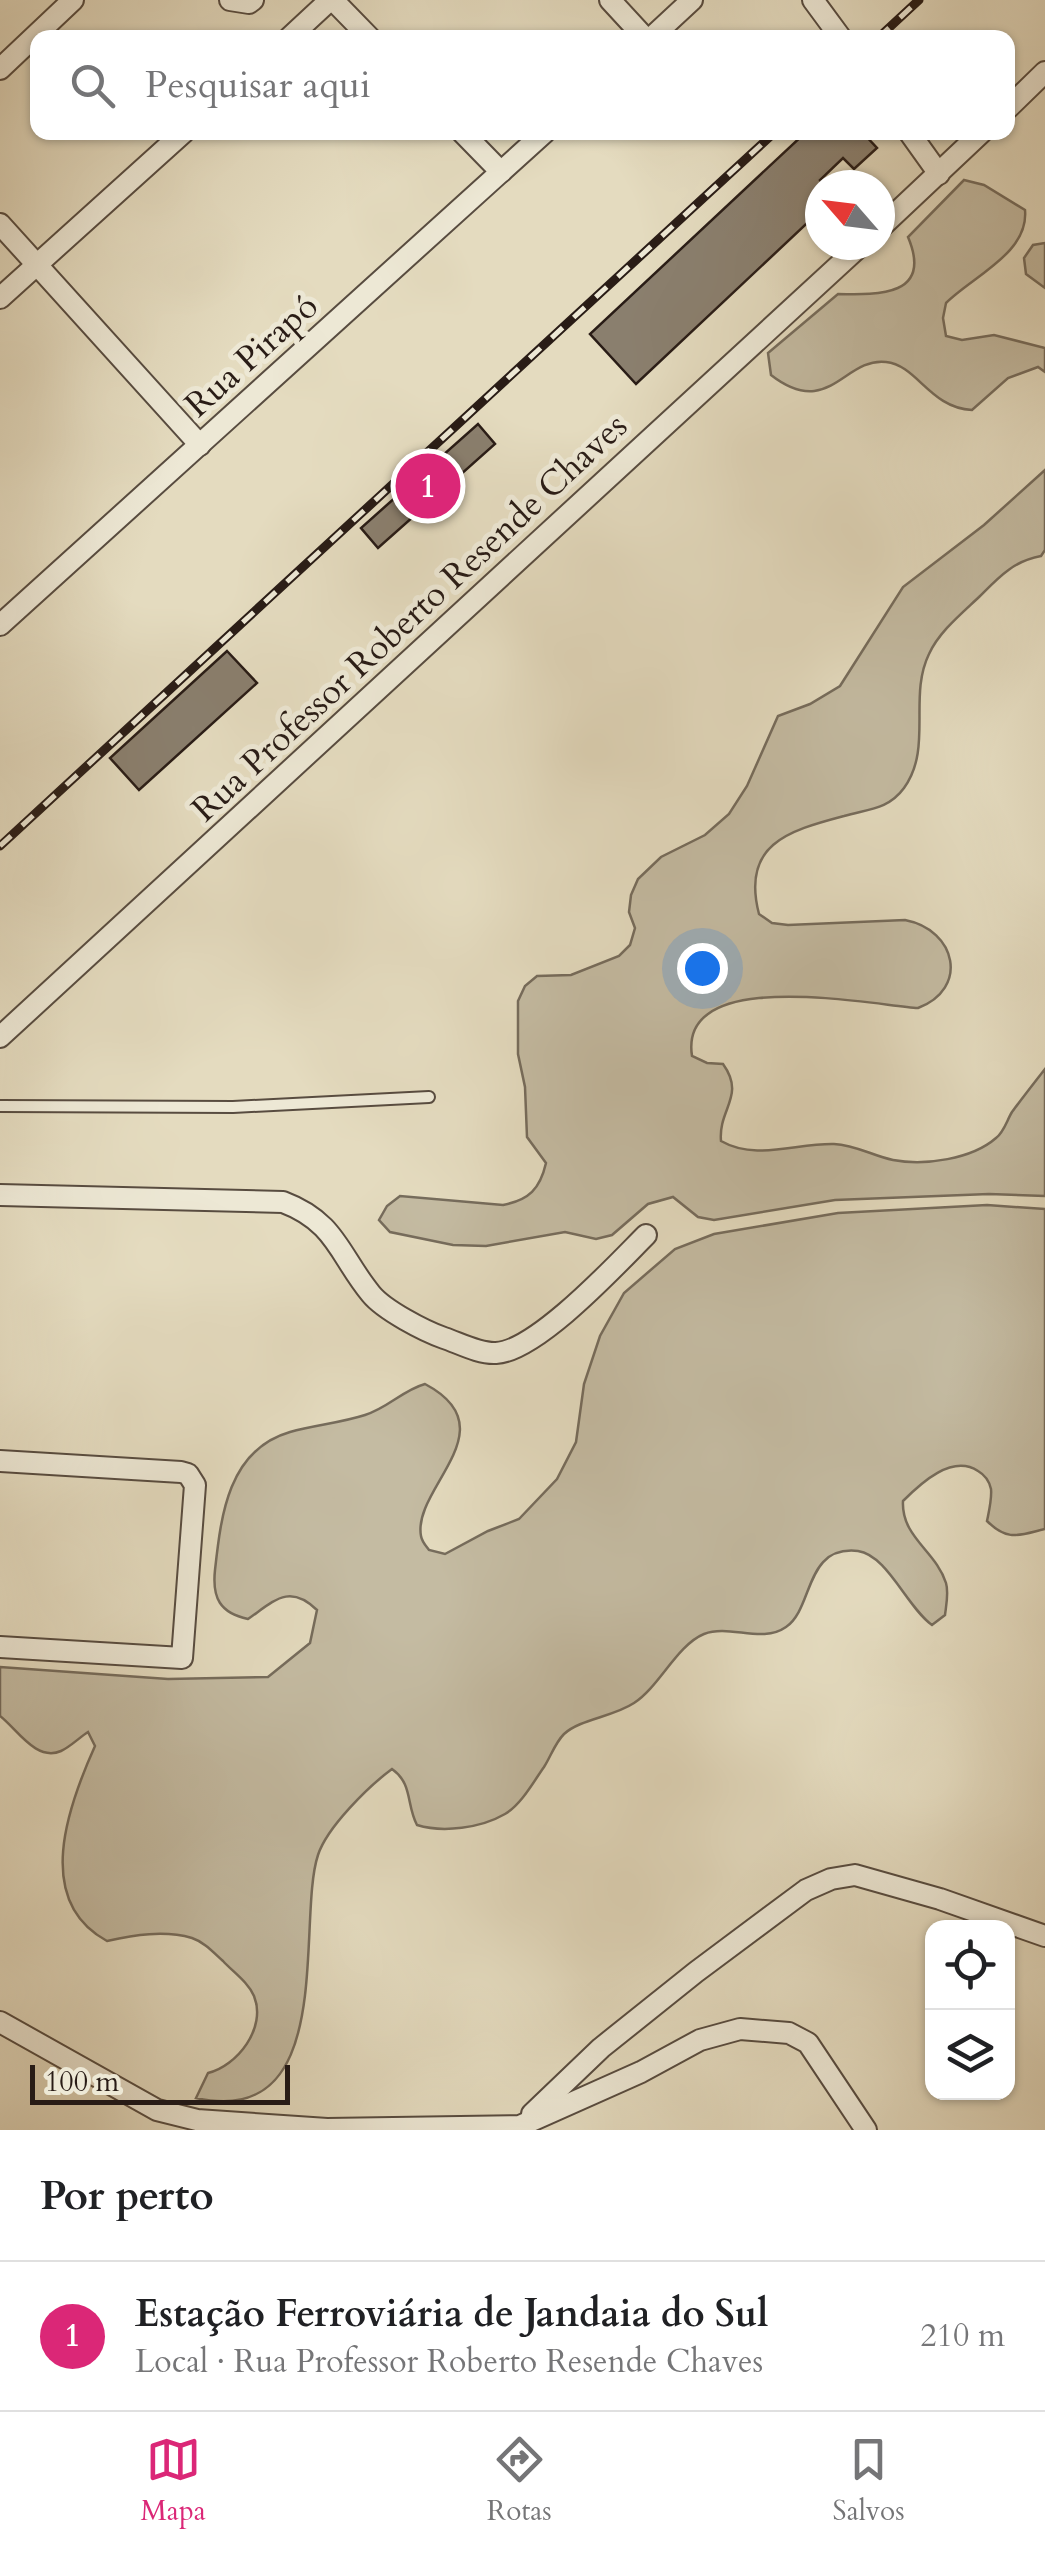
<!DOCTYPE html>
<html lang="pt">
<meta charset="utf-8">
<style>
body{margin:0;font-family:Cardo,serif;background:#f6f6f6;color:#202124}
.controls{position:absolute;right:30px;bottom:30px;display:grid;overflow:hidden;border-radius:20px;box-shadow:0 2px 8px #0004}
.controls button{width:90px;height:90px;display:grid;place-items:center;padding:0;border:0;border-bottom:2px solid #e0e0e0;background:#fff;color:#202124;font:50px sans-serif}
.compass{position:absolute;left:805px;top:170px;width:90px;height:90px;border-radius:50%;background:#fff;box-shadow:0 2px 8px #0004;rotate:298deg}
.scale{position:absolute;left:30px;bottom:25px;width:260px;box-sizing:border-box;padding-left:10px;border:5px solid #291c16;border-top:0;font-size:28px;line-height:35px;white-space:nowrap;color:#291c16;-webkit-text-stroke:8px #ede8d5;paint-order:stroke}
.you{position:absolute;left:702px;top:968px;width:35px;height:35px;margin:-25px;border:8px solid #fff;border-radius:50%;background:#1a73e8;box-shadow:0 0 0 15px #1a73e833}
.badge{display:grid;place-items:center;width:65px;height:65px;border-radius:50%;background:#db2777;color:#fff;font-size:32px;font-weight:700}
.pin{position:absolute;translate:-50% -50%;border:5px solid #fff;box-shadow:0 2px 10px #0006}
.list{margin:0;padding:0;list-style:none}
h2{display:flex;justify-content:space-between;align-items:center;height:130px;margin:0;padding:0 40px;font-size:42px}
h2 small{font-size:32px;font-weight:400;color:#757577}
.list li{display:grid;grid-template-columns:65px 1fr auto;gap:30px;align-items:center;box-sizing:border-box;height:150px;padding:0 40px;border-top:2px solid #e0e0e0}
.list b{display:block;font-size:38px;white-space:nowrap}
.list p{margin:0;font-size:32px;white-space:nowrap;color:#757577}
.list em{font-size:32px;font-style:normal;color:#757577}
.icon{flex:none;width:55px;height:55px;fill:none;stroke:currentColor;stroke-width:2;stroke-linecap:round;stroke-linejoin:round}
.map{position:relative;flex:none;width:1045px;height:2130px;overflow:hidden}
.search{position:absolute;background:#fff;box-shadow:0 2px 8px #0004;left:30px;right:30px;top:30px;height:110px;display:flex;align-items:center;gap:25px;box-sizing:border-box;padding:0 35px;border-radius:20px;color:#757577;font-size:38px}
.sheet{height:280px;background:#fff}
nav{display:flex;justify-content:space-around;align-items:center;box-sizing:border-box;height:140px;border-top:2px solid #e0e0e0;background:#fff;font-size:28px;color:#757577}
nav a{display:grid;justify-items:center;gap:5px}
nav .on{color:#db2777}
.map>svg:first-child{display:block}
</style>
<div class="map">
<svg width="1045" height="2130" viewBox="0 0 1045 2130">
<rect width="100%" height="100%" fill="#e4dbbf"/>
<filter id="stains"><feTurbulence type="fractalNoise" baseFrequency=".002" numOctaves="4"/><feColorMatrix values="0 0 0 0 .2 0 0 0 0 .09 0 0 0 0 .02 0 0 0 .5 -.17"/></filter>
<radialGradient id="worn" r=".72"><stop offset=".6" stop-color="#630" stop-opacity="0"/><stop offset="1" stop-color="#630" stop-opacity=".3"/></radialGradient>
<g fill="#c4bba2" stroke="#766c5c" stroke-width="2.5">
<path d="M 964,180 L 984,185 L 1025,210 C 1029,253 973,276 946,303 L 943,318 L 946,336 L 962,340 L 994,335 L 1045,348 L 1045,372 L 1038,367 L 1008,378 L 972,410 C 930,408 917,365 886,362 C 844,357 829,420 771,375 L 768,353 L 838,294 C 879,295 933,296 908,237 Z"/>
<polygon points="1045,243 1045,288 1026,274 1024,258 1033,245"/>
<path d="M 1045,470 L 1045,550 L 1041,556 C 1013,561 998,578 979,597 C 961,614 939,632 929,654 C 908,697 933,748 904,788 C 888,810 867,809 844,816 C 787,831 741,845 759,914 L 772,923 L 788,925 L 905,920 C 957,930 969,989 918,1008 C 871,1005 678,965 692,1056 L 707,1063 L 723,1064 C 746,1096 718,1109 721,1141 C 756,1161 796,1143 834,1144 C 856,1145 873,1156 893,1160 C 925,1166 972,1159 996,1138 C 1004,1132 1007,1120 1012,1112 C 1023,1097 1034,1083 1045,1069 L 1045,1196 L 989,1194 L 835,1200 L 714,1220 L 698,1217 L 673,1197 L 648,1204 L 612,1235 L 596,1239 L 565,1232 L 486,1246 L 453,1245 L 390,1232 L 379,1220 L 387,1206 L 400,1196 L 503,1205 C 529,1200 540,1189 546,1163 L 527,1137 L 525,1087 L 518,1054 L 518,1001 L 525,986 L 537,976 L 571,975 L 619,956 L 630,945 L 635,928 L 629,912 L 631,895 L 638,879 L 661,857 L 705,835 L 729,814 L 747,786 L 778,716 L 810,704 L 840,686 L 903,587 L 984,525 Z"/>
<path d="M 987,1205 L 1045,1209 L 1045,1529 C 1019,1535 1008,1542 987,1521 C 989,1511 992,1499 991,1489 C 989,1480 985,1475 978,1471 C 952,1454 921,1483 903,1501 C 901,1537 936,1551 946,1583 C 949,1593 946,1606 945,1615 L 932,1625 C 907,1607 887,1555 858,1551 C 804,1545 814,1608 786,1627 C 762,1644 730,1624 704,1634 C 677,1645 659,1687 634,1703 C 613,1717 580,1719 564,1734 C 555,1743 551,1756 544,1767 C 534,1781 521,1805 505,1814 C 481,1828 443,1833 417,1825 C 406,1804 413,1784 392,1769 C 369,1786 327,1827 318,1855 C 296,1921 339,2130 196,2098 L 208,2073 C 237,2066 267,2028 254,1996 C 248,1982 233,1972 223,1961 C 213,1952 204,1942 192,1938 C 164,1930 134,1935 107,1941 C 33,1901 68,1806 95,1746 L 88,1732 C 80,1737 70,1747 61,1751 C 36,1762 17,1729 0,1716 L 0,1667 L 168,1679 L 268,1677 L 310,1643 L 317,1610 C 289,1583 274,1601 248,1619 C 220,1613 212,1598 215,1570 C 221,1516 228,1450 290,1432 C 315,1425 340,1423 365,1415 C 388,1408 403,1390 425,1384 C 510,1429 412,1488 421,1536 C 422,1542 426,1546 429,1550 L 445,1554 L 488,1531 L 519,1519 L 557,1479 L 576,1442 L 584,1384 L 600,1336 L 624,1293 L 675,1249 L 714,1234 L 838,1213 Z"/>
</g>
<g fill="#8a7f6e" stroke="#291c16" stroke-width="2.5">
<polygon points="806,132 862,132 877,148 854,169 843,158 820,180 824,185 820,185 820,211 636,384 590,334"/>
<polygon points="478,424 495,444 378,548 361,528"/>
<polygon points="227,651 257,683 139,790 110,758"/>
</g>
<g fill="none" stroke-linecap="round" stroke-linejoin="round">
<g stroke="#584c40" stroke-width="14">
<polyline id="service" points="0,1106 233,1107 429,1097"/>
</g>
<g stroke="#584c40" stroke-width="24">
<g id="minor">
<polyline points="230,0 249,3 253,0"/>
<polyline points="333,0 370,38"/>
<polyline points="610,0 645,38"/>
<polyline points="813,0 841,38"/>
<polyline points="289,38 330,0"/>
<polyline points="651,38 692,0"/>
<polyline points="0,69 73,0"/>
<polyline points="1008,108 1045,72"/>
<polyline points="462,132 501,172"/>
<polyline points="909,132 939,174"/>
<polyline points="0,224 200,445"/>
<polyline points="880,228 982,132"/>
<polyline points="0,298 184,132"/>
<polyline points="0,625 545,132"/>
<polyline points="0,1037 861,245"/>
<path d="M 0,1195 L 283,1202 C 336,1222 339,1255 371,1294 C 384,1310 424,1331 444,1338 C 459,1343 479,1354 496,1353 C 537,1351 617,1264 646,1235"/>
<polyline points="0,1461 181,1472 188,1474 195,1485 182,1658 0,1647"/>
<polyline points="0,2022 157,2110 197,2120 327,2129 520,2126 641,2072 700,2040 740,2029 789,2033 808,2043 866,2130"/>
<polyline points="532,2114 601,2048 696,1972 806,1890 831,1879 855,1875 940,1899 1045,1936"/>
</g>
</g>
<use href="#service" stroke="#ede8d5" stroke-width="10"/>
<use href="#minor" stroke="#ede8d5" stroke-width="20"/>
<g stroke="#291c16" stroke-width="9">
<g id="rail">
<polyline points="878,38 919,0"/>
<polyline points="0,846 775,132"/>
</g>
</g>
<use href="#rail" stroke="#ede8d5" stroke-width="5" stroke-dasharray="15" stroke-linecap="butt"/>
</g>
<g text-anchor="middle" stroke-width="10" stroke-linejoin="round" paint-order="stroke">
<g font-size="35" fill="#291c16" stroke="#ede8d5">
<text transform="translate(251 355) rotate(-42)" y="12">Rua Pirapó</text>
<text transform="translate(409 617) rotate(-43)" y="12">Rua Professor Roberto Resende Chaves</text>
</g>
</g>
<rect width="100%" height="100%" filter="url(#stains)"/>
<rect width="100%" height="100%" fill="url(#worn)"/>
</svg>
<div class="controls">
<button><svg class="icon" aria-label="locate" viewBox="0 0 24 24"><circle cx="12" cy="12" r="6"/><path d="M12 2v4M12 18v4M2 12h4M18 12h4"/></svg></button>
<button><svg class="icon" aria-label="layers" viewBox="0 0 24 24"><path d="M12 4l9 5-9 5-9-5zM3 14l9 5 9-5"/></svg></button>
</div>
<svg class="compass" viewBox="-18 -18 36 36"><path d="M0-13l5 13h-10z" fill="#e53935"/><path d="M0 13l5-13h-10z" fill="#757577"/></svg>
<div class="scale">100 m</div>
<div class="you"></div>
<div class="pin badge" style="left:428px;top:486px">1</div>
<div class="search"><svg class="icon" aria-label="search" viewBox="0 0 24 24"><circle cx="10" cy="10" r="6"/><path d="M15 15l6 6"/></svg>Pesquisar aqui</div>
</div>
<section class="sheet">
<h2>Por perto<small></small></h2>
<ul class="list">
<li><span class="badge">1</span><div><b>Estação Ferroviária de Jandaia do Sul</b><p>Local · Rua Professor Roberto Resende Chaves</p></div><em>210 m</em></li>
</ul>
</section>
<nav>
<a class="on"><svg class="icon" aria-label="map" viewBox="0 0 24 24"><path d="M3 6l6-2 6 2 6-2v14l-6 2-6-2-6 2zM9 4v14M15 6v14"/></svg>Mapa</a>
<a><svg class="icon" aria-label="directions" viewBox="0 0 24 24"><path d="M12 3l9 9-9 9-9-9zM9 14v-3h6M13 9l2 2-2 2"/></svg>Rotas</a>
<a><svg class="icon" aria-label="saved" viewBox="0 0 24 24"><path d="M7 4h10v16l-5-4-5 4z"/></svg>Salvos</a>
</nav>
